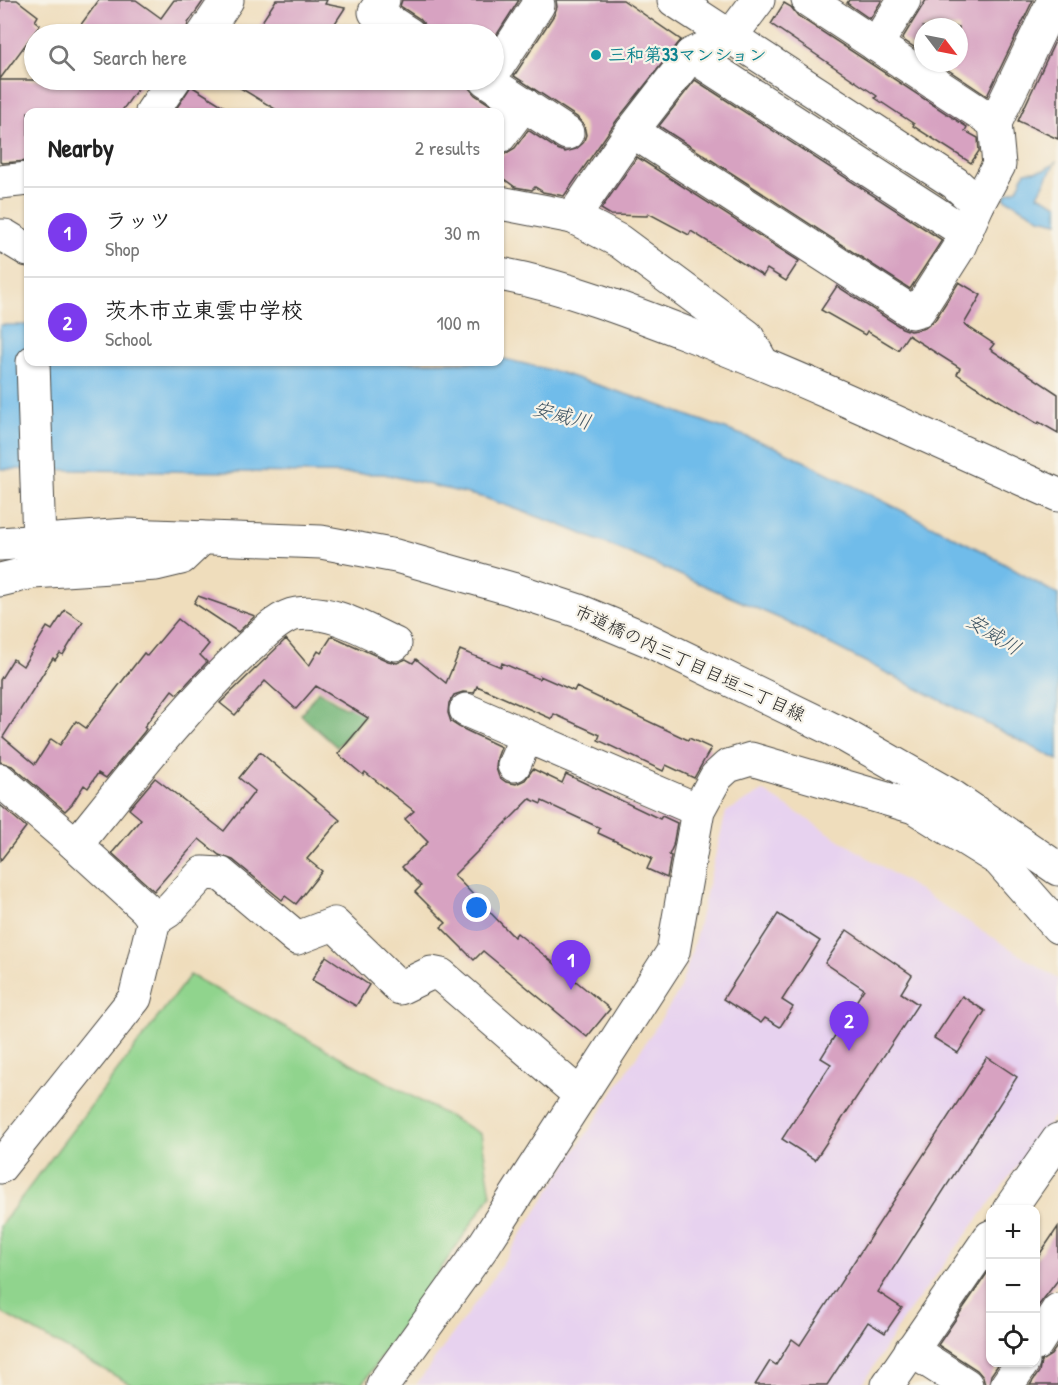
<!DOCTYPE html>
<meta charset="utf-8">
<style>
body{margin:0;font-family:"Patrick Hand","Klee One",sans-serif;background:#f2f2f2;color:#222}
.controls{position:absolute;right:18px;bottom:18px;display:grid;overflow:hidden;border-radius:12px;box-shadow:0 2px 4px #0004}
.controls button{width:54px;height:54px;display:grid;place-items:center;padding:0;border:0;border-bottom:2px solid #e0e0e0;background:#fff;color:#222;font:30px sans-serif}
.compass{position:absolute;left:914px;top:18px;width:54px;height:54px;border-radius:50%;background:#fff;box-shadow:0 2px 4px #0004;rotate:122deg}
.you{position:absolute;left:477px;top:908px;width:21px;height:21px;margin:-15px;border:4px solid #fff;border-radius:50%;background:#1a73e8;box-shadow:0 0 0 9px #1a73e833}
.badge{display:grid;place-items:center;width:39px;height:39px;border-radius:50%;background:#7c3aed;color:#fff;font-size:20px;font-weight:700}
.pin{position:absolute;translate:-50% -50px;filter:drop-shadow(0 2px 3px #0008)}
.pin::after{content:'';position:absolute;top:32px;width:21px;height:18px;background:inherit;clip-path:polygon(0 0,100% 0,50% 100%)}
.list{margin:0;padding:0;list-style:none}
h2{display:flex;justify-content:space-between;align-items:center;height:78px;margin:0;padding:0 24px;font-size:26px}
h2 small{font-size:20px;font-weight:400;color:#767676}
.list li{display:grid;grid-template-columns:39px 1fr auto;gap:18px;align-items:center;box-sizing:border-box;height:90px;padding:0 24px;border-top:2px solid #e0e0e0}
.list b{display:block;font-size:22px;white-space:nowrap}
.list p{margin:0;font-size:20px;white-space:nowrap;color:#767676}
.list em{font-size:20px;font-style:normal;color:#767676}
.icon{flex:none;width:33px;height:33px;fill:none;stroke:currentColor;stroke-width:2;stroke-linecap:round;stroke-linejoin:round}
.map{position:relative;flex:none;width:1058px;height:1385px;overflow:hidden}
.search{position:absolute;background:#fff;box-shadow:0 2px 4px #0004;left:24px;top:24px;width:480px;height:66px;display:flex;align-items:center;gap:15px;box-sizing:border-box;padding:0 21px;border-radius:33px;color:#767676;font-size:22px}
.panel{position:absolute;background:#fff;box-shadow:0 2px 4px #0004;left:24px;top:108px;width:480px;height:258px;border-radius:12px}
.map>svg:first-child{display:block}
</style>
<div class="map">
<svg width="1058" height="1385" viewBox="0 0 1058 1385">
<rect width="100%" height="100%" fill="#f7f3e8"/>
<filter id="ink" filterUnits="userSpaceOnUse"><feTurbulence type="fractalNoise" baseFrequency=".0167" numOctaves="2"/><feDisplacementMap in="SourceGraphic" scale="12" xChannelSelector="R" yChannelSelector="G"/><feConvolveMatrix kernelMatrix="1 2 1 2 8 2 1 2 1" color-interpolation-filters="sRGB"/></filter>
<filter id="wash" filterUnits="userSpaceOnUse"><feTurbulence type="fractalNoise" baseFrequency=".008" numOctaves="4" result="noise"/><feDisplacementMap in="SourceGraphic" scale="24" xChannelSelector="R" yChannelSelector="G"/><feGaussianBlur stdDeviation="1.35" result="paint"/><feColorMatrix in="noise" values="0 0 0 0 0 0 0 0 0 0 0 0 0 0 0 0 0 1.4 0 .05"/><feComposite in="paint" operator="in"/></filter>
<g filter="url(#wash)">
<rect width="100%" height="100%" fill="#efddbc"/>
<polygon fill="#e7d2ef" points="763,791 1058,979 1058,1111 902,1321 862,1385 416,1385 491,1281 679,991 691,955 726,812"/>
<polygon fill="#90d48d" stroke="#5e805c" stroke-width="1.5" points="190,975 481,1134 491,1195 362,1385 132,1385 0,1312 0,1226"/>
<polygon fill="#74b678" stroke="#507052" stroke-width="1.5" points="318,691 344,707 374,705 337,747 301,715"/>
<g fill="#70bcea" stroke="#4e748a" stroke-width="1.5">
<polygon points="1055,163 1038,195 1058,205 1058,222 1040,218 1004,198 1007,193 1017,189 1025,172 1044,170"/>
<polygon points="0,325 28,325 28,362 500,362 500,358 558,372 653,403 778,448 982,551 1058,595 1058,760 781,619 641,558 558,524 485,498 384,474 0,469"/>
</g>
<g id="blocks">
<g fill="#d7a2c1">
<polygon points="0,0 17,0 38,16 35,21 40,25 0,79"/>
<polygon points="99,0 136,0 161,18 174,0 204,0 188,23 186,34 74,34"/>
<polygon points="276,0 327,0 325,4 345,8 328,34 254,34"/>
<polygon points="402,0 519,0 494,39 494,34 428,34 426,26 420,19 400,6"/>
<polygon points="556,0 623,0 681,40 617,120 564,196 543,192 535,187 532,190 515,187 500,176 500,157 515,148 528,130 557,149 565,152 576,149 583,143 586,135 584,125 577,117 514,76 554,15 557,7"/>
<polygon points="849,0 882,0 870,19 847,3"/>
<polygon points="926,0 1033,0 987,96 938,63 959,63 959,27 923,27 923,53 902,39"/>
<polygon points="784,3 791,7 798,16 967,127 965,131 978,138 979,151 971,163 913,126 914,124 875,98 877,96 771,24"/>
<polygon points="1058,35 1058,139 1018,121"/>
<polygon points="0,80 144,80 121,112 28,112 28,161 2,163 0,162"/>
<polygon points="227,80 467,80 469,88 475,95 497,109 494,112 280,112"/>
<polygon points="695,80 942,240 910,289 659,126"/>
<polygon points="191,86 233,112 174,112"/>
<polygon points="637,157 799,261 786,281 767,269 763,276 691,231 689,235 648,213 647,216 611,215 601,209"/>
<polygon points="959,282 981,295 964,324 994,344 990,349 1058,394 1058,433 1039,422 1038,424 975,386 957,374 960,368 908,335 898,350 867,331 865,335 821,310 837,286 902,328 910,331 917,330 925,328 935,320"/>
<polygon points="198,596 255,616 238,632 194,603"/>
<polygon points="65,610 83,622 63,655 60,653 55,660 53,658 3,737 35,764 51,739 60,745 76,721 86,728 144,653 147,656 178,619 209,644 200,655 207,662 177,694 172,690 144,727 146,729 144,732 106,778 98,773 88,788 84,785 72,804 65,811 12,766 0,762 0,680 13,659 23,666 47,627 52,630"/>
<polygon points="332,636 388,661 397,663 406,659 413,663 416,659 446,683 460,650 501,667 502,663 539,679 540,676 574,691 576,687 688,740 689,738 711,748 694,778 666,765 663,771 598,740 600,735 554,714 552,719 477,686 474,693 463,692 454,695 449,703 448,713 451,722 459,727 501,747 497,758 496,768 499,777 506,782 516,784 525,780 533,769 562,783 566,774 660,819 662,816 677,823 673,846 669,855 671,856 667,878 647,869 652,858 598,833 600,828 542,801 541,804 530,799 454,875 514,937 517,933 610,1009 587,1037 483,951 474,960 441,927 446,923 415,892 421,886 402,867 428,842 405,819 414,811 365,772 363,775 338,754 368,718 316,686 296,709 265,681 235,715 220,703 286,639 309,666 318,651 321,653"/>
<polygon points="260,752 340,820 307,859 322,871 296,904 285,896 282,900 233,860 219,855 199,839 154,891 112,853 141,819 129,809 155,778 224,831 255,791 239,778"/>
<polygon points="0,805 26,827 0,861"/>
<polygon points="778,914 820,941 782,1000 793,1007 780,1027 765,1018 761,1023 723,999"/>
<polygon points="847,930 912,975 901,993 918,1004 815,1160 782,1139 831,1064 821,1058 864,989 825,963"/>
<polygon points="326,956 369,985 356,1006 312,980"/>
<polygon points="962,996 985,1011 958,1053 934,1038"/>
<polygon points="987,1057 1017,1077 878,1292 902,1308 885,1333 868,1322 827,1385 755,1385 770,1361 776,1365 792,1339 800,1345"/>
<polygon points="1058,1227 1058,1280 1035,1310 1035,1261"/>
<polygon points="990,1269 990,1362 1000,1362 991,1375 989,1385 985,1385 983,1377 977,1370 938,1345"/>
<polygon points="1058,1345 1058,1385 1030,1385 1039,1372 1041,1361 1051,1355"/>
</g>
</g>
</g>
<g filter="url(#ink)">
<use href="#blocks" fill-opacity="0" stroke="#484641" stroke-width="1.5"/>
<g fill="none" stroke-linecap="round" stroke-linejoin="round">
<g stroke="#484641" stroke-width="35">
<g id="minor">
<polyline points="383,0 375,12 409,34"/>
<polyline points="674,0 955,183 978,204"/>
<polyline points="758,0 731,36 691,55 632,131 573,217 619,241 747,336 761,361"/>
<polyline points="808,0 995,123 1054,0"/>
<polyline points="204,34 227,0"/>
<polyline points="876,45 904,0"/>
<polyline points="691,55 966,233"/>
<polyline points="494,72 538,5"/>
<polyline points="486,80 567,133"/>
<polyline points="152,112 174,80"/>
<polyline points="632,131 912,312 919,310 958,249 978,204 999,165 995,123"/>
<polyline points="500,136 524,104"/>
<polyline points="0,182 28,179"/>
<polyline points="500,203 573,217"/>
<polyline points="0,236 5,236 28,250"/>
<path d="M 500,274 C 568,287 634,313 699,338 C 820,386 939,442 1058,495"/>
<polyline points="33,362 39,542"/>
<polyline points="0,544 127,535 321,542 396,556 512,589 579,611 646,639 844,735 953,797 1058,869"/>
<polyline points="0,580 33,572 156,564 181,558 202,538"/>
<polyline points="466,710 698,810"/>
<polyline points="514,765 526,737"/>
<polyline points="0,780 76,845 146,909 154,920"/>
<path d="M 76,845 C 131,777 184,708 248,648 C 260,637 280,616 296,614 C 333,609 364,630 395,644"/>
<polyline points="0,1167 135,998 154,920 168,911 203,873 221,874 297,938 334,924 400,988 431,973 441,975 580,1095"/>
<polyline points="1009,1210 1058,1140"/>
<polyline points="1036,1344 1058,1310"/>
<polyline points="911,1350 966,1385"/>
<polyline points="383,1385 484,1245 673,952 698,810 716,777 728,766 751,759 914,807 999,860 1058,927"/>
<polyline points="888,1385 990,1237"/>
<polyline points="1007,1385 1023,1362"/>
</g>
</g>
<use href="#minor" stroke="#fff" stroke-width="33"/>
</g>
</g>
<circle fill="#0f9aa8" stroke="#f7f3e8" stroke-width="2" cx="596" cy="55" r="6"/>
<g text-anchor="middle" stroke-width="4.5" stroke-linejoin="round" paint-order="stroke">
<g font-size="18" font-weight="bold" fill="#0d838f" stroke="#f7f3e8" text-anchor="start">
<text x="608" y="61">三和第33マンション</text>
</g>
<g font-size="18" fill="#2b2b2b" stroke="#f7f3e8">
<text transform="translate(690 663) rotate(25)" y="6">市道橋の内三丁目目垣二丁目線</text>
</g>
<g font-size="20" font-style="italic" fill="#405664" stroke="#f7f3e8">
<text transform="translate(562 415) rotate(15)" y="7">安威川</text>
<text transform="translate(994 634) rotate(32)" y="7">安威川</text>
</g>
</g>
</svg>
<div class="controls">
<button>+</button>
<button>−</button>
<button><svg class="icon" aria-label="locate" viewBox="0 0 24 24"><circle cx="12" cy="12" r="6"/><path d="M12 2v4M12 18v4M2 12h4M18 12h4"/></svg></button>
</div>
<svg class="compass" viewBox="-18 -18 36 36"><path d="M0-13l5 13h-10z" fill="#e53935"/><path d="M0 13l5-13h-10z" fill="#767676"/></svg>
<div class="you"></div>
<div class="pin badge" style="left:571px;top:990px">1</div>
<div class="pin badge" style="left:849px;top:1051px">2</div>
<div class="search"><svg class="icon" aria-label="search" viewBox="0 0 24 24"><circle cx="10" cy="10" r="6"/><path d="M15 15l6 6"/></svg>Search here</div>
<section class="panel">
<h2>Nearby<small>2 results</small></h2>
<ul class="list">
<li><span class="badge">1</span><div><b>ラッツ</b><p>Shop</p></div><em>30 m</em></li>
<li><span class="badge">2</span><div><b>茨木市立東雲中学校</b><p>School</p></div><em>100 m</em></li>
</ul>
</section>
</div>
